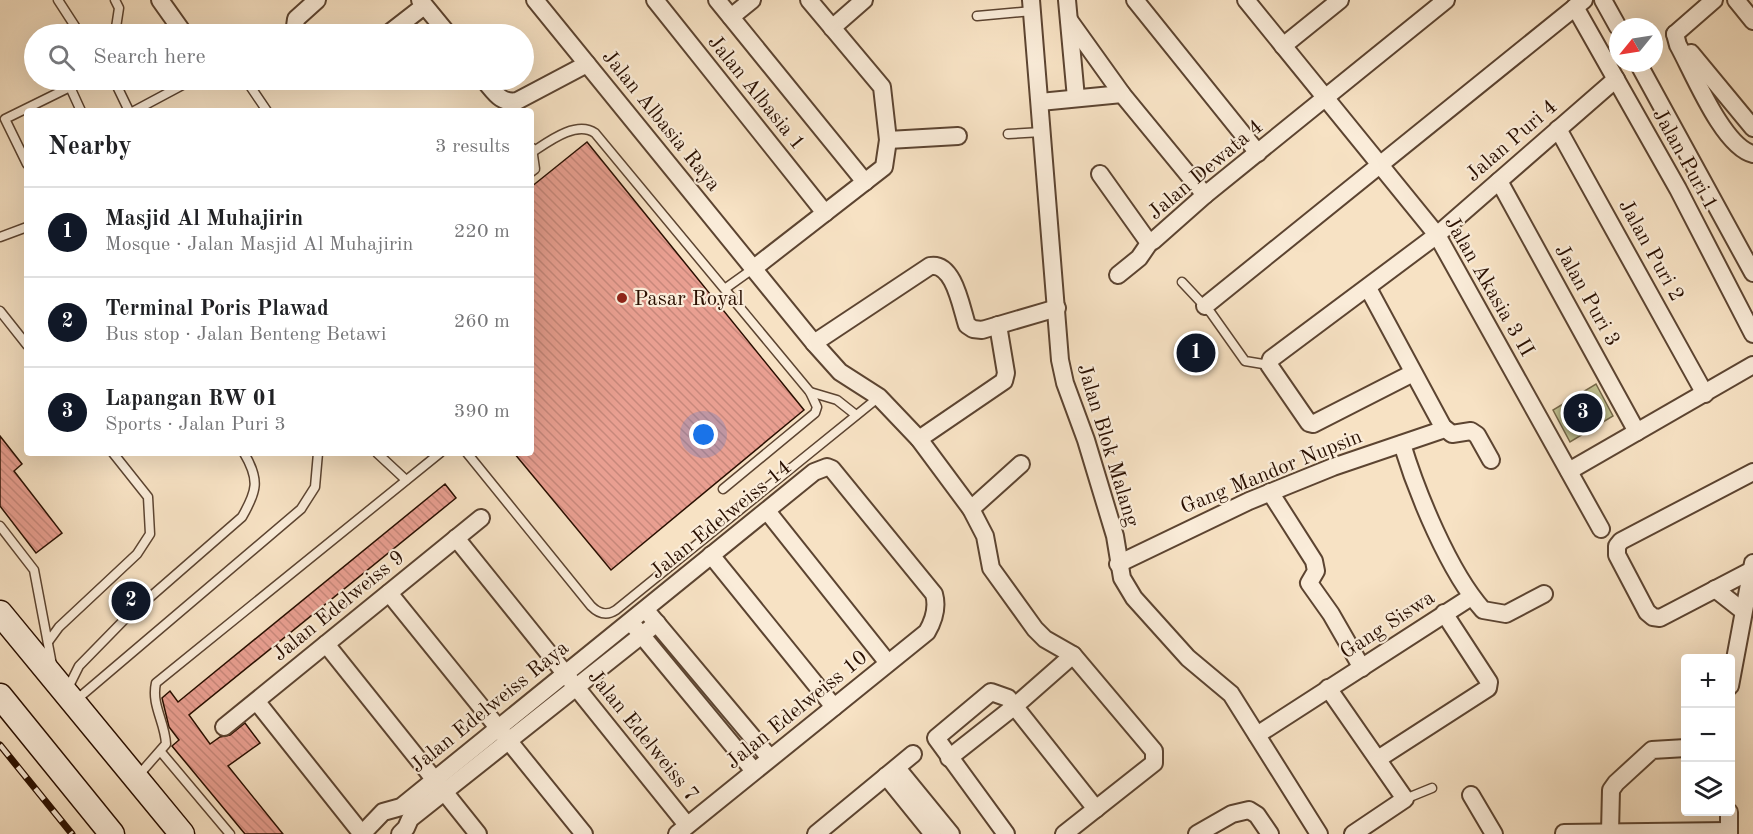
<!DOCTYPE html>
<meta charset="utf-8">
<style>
body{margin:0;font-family:"Old Standard TT",serif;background:#f2f2f2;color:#202124}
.controls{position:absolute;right:18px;bottom:18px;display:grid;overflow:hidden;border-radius:6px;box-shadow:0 6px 24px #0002}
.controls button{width:54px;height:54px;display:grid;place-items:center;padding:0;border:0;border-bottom:2px solid #e0e0e0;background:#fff;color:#202124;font:30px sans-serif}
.compass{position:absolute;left:1609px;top:18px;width:54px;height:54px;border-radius:50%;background:#fff;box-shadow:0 6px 24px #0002;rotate:240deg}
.you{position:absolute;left:704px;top:435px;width:21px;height:21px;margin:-15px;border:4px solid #fff;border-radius:50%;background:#1a73e8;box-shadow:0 0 0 9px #1a73e833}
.badge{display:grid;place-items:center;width:39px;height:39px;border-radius:50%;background:#111827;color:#fff;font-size:20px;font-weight:700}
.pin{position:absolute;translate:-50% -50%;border:3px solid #fff;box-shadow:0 2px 6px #0006}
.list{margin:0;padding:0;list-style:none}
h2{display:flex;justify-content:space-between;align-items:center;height:78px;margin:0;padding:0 24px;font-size:26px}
h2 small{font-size:20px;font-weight:400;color:#757577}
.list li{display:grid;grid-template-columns:39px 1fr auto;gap:18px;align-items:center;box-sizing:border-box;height:90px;padding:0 24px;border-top:2px solid #e0e0e0}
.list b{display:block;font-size:22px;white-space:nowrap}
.list p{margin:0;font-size:20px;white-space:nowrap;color:#757577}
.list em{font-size:20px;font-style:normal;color:#757577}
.icon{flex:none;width:33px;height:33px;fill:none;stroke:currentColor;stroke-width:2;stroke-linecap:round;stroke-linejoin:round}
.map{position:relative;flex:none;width:1753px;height:834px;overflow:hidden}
.search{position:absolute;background:#fff;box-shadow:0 6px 24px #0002;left:24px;top:24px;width:510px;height:66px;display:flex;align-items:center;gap:15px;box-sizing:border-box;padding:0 21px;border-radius:33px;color:#757577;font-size:22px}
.panel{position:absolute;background:#fff;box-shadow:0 6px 24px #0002;left:24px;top:108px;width:510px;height:348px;border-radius:6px}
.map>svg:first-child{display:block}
</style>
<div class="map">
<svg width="1753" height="834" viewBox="0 0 1753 834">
<defs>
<pattern id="building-back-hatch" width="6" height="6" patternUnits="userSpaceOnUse" patternTransform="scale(1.5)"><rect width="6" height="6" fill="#e99f91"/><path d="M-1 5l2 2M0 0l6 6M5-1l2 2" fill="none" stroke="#c8887b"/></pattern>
</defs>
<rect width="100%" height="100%" fill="#f7e2c4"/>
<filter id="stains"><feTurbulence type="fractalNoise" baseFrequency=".00333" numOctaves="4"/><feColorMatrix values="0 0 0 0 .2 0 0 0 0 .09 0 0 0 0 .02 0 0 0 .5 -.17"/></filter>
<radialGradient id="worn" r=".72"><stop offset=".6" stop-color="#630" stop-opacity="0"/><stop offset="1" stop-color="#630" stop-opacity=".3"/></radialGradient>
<polygon fill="#c2c291" stroke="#766848" stroke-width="1.5" points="1596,384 1613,416 1570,442 1553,410"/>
<g fill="url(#building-back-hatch)" stroke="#290f00" stroke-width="1.5">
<polygon points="587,142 804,410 611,570 514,453 531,453 531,187"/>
<polygon points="0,436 22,464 14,471 62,533 36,553 0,506"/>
<polygon points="445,484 456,498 189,715 210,744 220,737 230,735 245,723 260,743 228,766 283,834 245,834 172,746 179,740 169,727 162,698 170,691 178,702"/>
</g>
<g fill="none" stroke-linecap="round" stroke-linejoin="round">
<g stroke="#5c4431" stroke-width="11">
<g id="service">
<polyline points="58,0 80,34"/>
<polyline points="977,16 1032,11"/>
<polyline points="115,34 119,8 115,0"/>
<polyline points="114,80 129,111"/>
<polyline points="246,80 267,111"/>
<polyline points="134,111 192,80"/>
<polyline points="1008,134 1042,132"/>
<path d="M 531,153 C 548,142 576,120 595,133 L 810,392 L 817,407 L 815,413 L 723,489"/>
<polyline points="27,164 5,119 70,87 81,111"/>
<polyline points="531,172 535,169 532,148"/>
<polyline points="0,237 27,227"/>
<polyline points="1182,282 1211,313 1245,361 1269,365"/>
<polyline points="726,288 754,268"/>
<polyline points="0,311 27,345"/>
<polyline points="810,392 837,400 856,415"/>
<polyline points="377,453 406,480"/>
<path d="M 467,453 L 591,606 C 599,614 607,616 616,610 L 879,397"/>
<polyline points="0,526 34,570 52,665"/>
<polyline points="48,642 59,627 137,554 150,534 148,497 113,453"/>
<path d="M 67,690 L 79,666 L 125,619 L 242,517 C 257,491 260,480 244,453"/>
<polyline points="75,701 301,509 315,487 318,453"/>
<polyline points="161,752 230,834"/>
<path d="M 137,777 L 166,744 C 165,722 151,705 156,683 L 440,453"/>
<polyline points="1405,799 1432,788"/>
</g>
</g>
<g stroke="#5c4431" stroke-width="20">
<g id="minor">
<polyline points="160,0 182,31"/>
<polyline points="420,0 448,34"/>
<polyline points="535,0 814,343 840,372 879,397 919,439 971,509 985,536 991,568 1035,629 1045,639 1073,655 1154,751 1154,763 1064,834"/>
<polyline points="655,0 825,213"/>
<polyline points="717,0 865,182"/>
<polyline points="1031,0 1060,360 1065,383 1086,440 1115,536 1122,578 1134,598 1188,658 1231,694 1319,834"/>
<polyline points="1067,0 1076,98"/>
<polyline points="1135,0 1258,153"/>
<polyline points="1246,0 1437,235 1601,529"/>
<polyline points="1603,0 1618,27"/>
<polyline points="1736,0 1753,21"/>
<polyline points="1575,7 1678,189 1753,334"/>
<polyline points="731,17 752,0"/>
<polyline points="1069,20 1122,94 1205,195"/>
<polyline points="832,28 864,0"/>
<polyline points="294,34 296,19 317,0"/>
<polyline points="388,34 424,6"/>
<path d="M 1675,34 L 1678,45 C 1693,72 1723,147 1753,154"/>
<polyline points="1675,34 1714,0"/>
<polyline points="1283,46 1340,0"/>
<polyline points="1691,53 1753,128"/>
<polyline points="1638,63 1753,273"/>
<path d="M 484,80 C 494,91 500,104 517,101 L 587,64"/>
<polyline points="1040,102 1122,94"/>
<polyline points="1558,129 1705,394"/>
<polyline points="888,140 958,136"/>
<polyline points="1100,174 1147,240 1153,241 1205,195 1446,0"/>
<polyline points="1499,181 1637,432"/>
<polyline points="754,268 884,167 888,140 882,87 809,0"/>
<polyline points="1118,275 1139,258 1150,242"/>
<polyline points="1368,288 1443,427 1452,434 1471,431 1477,435 1491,460"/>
<polyline points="1205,306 1584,0"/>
<path d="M 814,343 L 930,266 C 954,262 961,307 967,325 L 973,329 L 982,330 L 1057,308"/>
<polyline points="1413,373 1313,424 1309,423 1269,365 1271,359 1437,235 1616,79"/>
<polyline points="919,439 1004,381 1006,373 998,325"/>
<path d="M 1402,444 C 1417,493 1449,572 1483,610 L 1506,614 L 1544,594"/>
<polyline points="1569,471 1753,365"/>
<polyline points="1270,492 1314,561 1316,571 1309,583 1331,614 1362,668"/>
<polyline points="971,509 1021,464"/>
<polyline points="767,511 888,663"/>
<polyline points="456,538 687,825"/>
<polyline points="711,555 834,707"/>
<polyline points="1118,564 1249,501 1333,467 1439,431 1443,427"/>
<polyline points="1750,571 1660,618 1653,617 1647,612 1617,555 1617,546 1621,541 1753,472"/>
<polyline points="1715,589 1743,611"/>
<polyline points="389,593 584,834"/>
<polyline points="649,614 770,758"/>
<polyline points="634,626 754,771"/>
<polyline points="326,644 478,834"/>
<polyline points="1730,686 1753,563"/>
<polyline points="1328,688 1405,799 1353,834"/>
<polyline points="257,702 362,834"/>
<polyline points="224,727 481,518"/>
<polyline points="1257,735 1471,597"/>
<polyline points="949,758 1015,706 1073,655"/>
<polyline points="1378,759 1488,688 1489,682 1444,613"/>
<polyline points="897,768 951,834"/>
<polyline points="886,776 933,834"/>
<polyline points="1471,795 1494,834"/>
<polyline points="1729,812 1729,834"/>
<polyline points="1610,832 1611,790 1616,783 1652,750 1686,748"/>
<polyline points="1564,833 1729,831"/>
<path d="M 362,834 L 383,812 L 401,807 L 814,472 L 827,467 L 832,469 L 934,594 C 938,608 934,620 927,632 L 677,834"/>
<polyline points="400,834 406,828 410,819 657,623"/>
<polyline points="816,834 913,754"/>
<polyline points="1006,834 936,738 991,692 1008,698 1096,809"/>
<polyline points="1197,834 1232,814 1249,810 1257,815 1270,834"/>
</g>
</g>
<g stroke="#290f00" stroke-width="27">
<g id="secondary">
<polyline points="0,613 182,834"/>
<polyline points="0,696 112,834"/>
</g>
</g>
<use href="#service" stroke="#faecd9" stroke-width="8"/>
<use href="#minor" stroke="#faecd9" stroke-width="16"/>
<use href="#secondary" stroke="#faecd9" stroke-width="24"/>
<g stroke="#290f00" stroke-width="7">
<polyline id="rail" points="0,745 72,834"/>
</g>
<use href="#rail" stroke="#faecd9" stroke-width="4.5" stroke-dasharray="14" stroke-linecap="butt"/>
</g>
<circle fill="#8f2418" stroke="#faecd9" stroke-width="2" cx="622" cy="298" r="6"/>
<g text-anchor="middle" stroke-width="4.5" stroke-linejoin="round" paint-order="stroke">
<g font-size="21" fill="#290f00" stroke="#faecd9">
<text transform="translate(757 92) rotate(51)" y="7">Jalan Albasia 1</text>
<text transform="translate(662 120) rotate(51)" y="7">Jalan Albasia Raya</text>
<text transform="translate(1511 140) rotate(-41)" y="7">Jalan Puri 4</text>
<text transform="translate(1686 159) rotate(61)" y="7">Jalan Puri 1</text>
<text transform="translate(1205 169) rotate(-40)" y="7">Jalan Dewata 4</text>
<text transform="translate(1652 250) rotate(61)" y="7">Jalan Puri 2</text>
<text transform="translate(1490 286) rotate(60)" y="7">Jalan Akasia 3 II</text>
<text transform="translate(1588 295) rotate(61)" y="7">Jalan Puri 3</text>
<text transform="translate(1109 445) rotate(73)" y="7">Jalan Blok Malang</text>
<text transform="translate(1271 471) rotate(-22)" y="7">Gang Mandor Nupsin</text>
<text transform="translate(720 519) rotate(-39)" y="7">Jalan Edelweiss 14</text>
<text transform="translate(338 605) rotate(-39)" y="7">Jalan Edelweiss 9</text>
<text transform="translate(1387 624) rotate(-33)" y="7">Gang Siswa</text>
<text transform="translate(489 706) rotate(-39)" y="7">Jalan Edelweiss Raya</text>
<text transform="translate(796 709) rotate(-39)" y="7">Jalan Edelweiss 10</text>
<text transform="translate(644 735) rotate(51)" y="7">Jalan Edelweiss 7</text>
</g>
<g font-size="21" fill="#290f00" stroke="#faecd9" text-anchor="start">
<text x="634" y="305">Pasar Royal</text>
</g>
</g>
<rect width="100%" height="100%" filter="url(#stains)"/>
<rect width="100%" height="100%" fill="url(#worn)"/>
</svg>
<div class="controls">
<button>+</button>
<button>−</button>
<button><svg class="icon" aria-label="layers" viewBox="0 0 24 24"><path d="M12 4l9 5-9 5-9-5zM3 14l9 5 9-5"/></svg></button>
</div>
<svg class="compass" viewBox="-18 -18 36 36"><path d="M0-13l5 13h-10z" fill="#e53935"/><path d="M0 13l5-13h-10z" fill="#757577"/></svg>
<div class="you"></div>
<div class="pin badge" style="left:1196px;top:353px">1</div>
<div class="pin badge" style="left:131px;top:601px">2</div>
<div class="pin badge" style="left:1583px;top:413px">3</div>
<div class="search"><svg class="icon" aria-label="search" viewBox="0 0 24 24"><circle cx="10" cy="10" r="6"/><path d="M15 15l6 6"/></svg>Search here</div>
<section class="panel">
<h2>Nearby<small>3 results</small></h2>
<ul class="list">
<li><span class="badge">1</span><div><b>Masjid Al Muhajirin</b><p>Mosque · Jalan Masjid Al Muhajirin</p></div><em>220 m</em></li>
<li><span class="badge">2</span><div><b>Terminal Poris Plawad</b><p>Bus stop · Jalan Benteng Betawi</p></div><em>260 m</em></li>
<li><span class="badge">3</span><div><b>Lapangan RW 01</b><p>Sports · Jalan Puri 3</p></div><em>390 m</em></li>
</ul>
</section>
</div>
